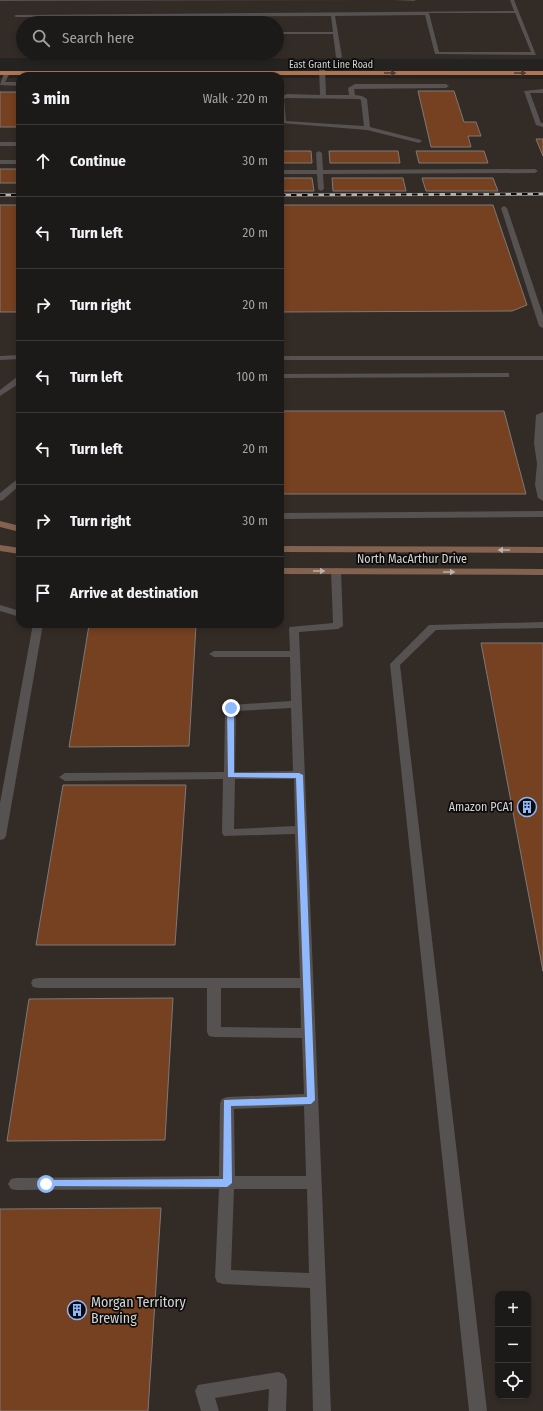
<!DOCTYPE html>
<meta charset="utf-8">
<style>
body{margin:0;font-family:"Fira Sans Condensed",sans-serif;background:#292726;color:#f1f3f6}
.controls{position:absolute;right:12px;bottom:12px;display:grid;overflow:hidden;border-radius:8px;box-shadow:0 2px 6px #0003}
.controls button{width:36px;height:36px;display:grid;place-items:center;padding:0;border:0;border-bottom:1px solid #3a3838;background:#1c1a19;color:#f1f3f6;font:20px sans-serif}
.stop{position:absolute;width:12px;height:12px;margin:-9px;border:3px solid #8fb8fd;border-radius:50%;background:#fff}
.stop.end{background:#8fb8fd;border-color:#fff;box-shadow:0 1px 4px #0008}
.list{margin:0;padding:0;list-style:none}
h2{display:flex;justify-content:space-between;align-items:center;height:52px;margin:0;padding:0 16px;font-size:17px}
h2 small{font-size:13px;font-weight:400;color:#a0a1a2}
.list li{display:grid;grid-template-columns:26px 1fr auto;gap:12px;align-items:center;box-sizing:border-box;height:72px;padding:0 16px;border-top:1px solid #3a3838}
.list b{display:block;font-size:15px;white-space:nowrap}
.list em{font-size:13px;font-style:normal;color:#a0a1a2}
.icon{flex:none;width:22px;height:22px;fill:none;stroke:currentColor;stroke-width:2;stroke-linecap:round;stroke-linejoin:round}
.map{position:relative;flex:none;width:543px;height:1411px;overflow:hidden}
.search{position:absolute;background:#1c1a19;box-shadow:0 2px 6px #0003;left:16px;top:16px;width:268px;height:44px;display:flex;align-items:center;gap:10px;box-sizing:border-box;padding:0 14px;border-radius:22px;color:#a0a1a2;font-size:15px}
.panel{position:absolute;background:#1c1a19;box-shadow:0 2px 6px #0003;left:16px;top:72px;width:268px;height:556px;border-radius:12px}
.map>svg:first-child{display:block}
</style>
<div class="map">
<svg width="543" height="1411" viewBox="0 0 543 1411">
<rect width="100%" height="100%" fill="#252321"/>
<g fill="#332b26" fill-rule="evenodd">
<path d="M 0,0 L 543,0 L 543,59 L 0,58 ZM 23,23 L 277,23 L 277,53 L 23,53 Z"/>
<path d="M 0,78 L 20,78 L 20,624 L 280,624 L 280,78 L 543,79 L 543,1411 L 0,1411 ZM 498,1294 L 528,1294 L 528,1396 L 498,1396 Z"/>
</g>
<g fill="#754121" stroke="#7c7978">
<polygon points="418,91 454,91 464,122 476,122 481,136 468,136 471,147 431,147"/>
<rect x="0" y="92" width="20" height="35"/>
<polygon points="536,139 543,139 543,156"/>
<polygon points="280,151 311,151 312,163 280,163"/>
<polygon points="329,151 398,151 400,163 330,163"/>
<polygon points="416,151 484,151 488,163 419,163"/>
<rect x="0" y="169" width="20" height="14"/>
<polygon points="280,178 312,178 314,191 280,191"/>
<polygon points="332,178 403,178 406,191 333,191"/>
<polygon points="422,178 493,178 498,191 426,191"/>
<rect x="0" y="205" width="20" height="107"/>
<polygon points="280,205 493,205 527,305 512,311 280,312"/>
<polygon points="280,411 504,411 526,494 280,494"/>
<polygon points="89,625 196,625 189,746 69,747"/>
<polygon points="481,643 543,643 543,971"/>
<polygon points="63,785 186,785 175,945 36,945"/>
<polygon points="173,998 165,1140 7,1141 29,999"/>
<polygon points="161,1208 148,1411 0,1411 0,1209"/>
</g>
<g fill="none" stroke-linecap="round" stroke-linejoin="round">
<g fill="#555251" fill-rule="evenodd">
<polygon points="0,0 385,0 0,1"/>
<polygon points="394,0 416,0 414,1"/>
<path d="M 510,0 L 514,0 L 536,55 L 435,54 L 425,15 L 335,16 L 342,57 L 339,59 L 336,57 L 333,34 L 277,34 L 277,32 L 333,32 L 331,16 L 16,17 L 14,16 L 16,15 L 514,11 ZM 429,13 L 515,13 L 531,52 L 439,52 Z"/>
<polygon points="251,53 257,53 256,57 252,57"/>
<path d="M 322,65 L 325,67 L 326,95 L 349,95 L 348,88 L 355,84 L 446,84 L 449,86 L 446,88 L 354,89 L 355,95 L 362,96 L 367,99 L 370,127 L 421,140 L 422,141 L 419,143 L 367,130 L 281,123 L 280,97 L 287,94 L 320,95 L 319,67 ZM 287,98 L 359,99 L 361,100 L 364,126 L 286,121 L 284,99 Z"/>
<polygon points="7,71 10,73 5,82 20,82 20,86 0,85 4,73"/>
<polygon points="543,89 543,93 530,93 541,123 543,123 543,127 536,125 524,91"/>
<rect x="0" y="142" width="20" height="4"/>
<polygon points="319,151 322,153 323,170 535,169 538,171 535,173 323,174 324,189 321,191 318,189 317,174 280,174 280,170 317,170 316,153"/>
<rect x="0" y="160" width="20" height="4"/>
<polygon points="504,206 507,208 543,315 543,328 539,326 501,208"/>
<polygon points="20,355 20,359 0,360 0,356"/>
<rect x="280" y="356" width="263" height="4"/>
<polygon points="506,373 509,373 509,377 280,378 280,374"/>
<polygon points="17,377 20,377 20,383 0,396 0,390"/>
<polygon points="543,412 543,501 538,498 535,485 537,464 534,443 536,415"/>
<polygon points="20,477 20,485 3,500 0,501 0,493"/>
<polygon points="543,511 543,517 280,519 280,513"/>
<path d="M 336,568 L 341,571 L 343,626 L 338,629 L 299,632 L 331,1411 L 313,1411 L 310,1288 L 223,1284 L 217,1282 L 215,1277 L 219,1189 L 16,1190 L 11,1189 L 8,1184 L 11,1179 L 16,1178 L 219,1176 L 220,1103 L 222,1099 L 227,1097 L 304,1094 L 302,1038 L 214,1037 L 209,1036 L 207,1032 L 207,988 L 38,988 L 33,987 L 31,983 L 33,979 L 38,978 L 300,978 L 295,834 L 224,836 L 222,833 L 223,779 L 65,781 L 59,777 L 65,773 L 224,772 L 225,708 L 231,705 L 291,701 L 290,657 L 214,657 L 209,654 L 214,651 L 290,651 L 289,629 L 290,627 L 333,623 L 331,571 ZM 291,708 L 293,771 L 235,772 L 236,711 ZM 235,779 L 294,779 L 295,826 L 234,829 ZM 221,988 L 300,988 L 301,1028 L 221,1027 ZM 304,1106 L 306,1176 L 235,1176 L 234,1109 ZM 234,1189 L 307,1189 L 309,1273 L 231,1270 Z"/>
<polygon points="0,605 20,611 20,617 0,611"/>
<polygon points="543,622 543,628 436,630 400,665 487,1411 469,1411 390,664 429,625"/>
<polygon points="33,624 43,624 6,836 4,839 0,840 0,803"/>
<polygon points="278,1372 284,1374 287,1380 286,1411 268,1411 269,1389 215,1398 219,1411 201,1411 195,1391 198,1385"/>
</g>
<g fill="#836350" fill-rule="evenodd">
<polygon points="0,521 20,526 20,532 0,527"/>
<polygon points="0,545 20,548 20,554 0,551"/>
<polygon points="280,546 543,547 543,553 280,552"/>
<polygon points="280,568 543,569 543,575 280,574"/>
</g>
<rect fill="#b07450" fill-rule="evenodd" x="0" y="71" width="543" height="4"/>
<g stroke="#b3b2b0" stroke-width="3">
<g id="rail">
<polyline points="0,195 20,195"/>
<polyline points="280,195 543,194"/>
</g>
</g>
<use href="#rail" stroke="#0d0c0c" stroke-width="2" stroke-dasharray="5.5" stroke-linecap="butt"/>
</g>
<defs><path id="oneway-solid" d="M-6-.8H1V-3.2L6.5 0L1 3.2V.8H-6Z"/></defs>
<g fill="#563b2b">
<use href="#oneway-solid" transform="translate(390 73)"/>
<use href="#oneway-solid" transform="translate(520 73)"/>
</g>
<g fill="#bcb2ac">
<use href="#oneway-solid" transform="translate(504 550) rotate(-180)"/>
<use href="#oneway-solid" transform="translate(319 571)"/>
<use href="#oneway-solid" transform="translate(449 572)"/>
</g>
<polygon fill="#8fb8fd" points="231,706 234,708 234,773 299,773 303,775 315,1100 311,1104 231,1106 232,1183 227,1187 43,1186 42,1184 46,1180 223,1179 224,1100 307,1097 296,778 228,777 227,708"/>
<defs>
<g id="building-ring" transform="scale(1)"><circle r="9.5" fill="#0d0c0c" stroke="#8fb8fd" stroke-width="1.5"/><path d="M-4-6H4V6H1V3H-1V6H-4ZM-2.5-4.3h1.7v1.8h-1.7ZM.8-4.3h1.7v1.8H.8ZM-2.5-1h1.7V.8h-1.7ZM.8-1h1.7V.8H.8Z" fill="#8fb8fd"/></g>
</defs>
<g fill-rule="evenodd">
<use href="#building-ring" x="527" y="807"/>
<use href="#building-ring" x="77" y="1310"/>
</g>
<g text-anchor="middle" stroke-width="3.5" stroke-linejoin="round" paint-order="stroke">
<g font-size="10" fill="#d5d4d3" stroke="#0d0c0c">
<text x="331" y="68">East Grant Line Road</text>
</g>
<g font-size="12" fill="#d5d4d3" stroke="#0d0c0c">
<text x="412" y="563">North MacArthur Drive</text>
</g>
<g font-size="12" fill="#d5d4d3" stroke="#0d0c0c" text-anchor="end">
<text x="513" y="811">Amazon PCA1</text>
</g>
<g font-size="14" fill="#d5d4d3" stroke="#0d0c0c" text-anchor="start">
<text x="91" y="1307">Morgan Territory<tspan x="91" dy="16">Brewing</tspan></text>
</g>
</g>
</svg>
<div class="controls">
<button>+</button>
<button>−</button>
<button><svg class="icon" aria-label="locate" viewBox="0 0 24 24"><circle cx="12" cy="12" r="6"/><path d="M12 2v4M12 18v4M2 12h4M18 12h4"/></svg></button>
</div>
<div class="stop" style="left:46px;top:1184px"></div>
<div class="stop end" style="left:231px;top:708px"></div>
<div class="search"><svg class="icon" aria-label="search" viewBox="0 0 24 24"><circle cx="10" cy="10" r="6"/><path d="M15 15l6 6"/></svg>Search here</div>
<section class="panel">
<h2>3 min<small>Walk · 220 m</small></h2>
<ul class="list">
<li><svg class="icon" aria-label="ahead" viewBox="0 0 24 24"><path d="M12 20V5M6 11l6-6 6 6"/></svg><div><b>Continue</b></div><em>30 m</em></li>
<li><svg class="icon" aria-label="left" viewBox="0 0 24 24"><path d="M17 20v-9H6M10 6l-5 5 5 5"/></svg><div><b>Turn left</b></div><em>20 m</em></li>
<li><svg class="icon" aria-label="right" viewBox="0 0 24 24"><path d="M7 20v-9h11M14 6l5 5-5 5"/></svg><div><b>Turn right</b></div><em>20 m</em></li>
<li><svg class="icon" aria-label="left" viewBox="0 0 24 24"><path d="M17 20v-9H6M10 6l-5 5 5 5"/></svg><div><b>Turn left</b></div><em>100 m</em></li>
<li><svg class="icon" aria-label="left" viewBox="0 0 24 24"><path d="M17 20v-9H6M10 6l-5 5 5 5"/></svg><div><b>Turn left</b></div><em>20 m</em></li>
<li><svg class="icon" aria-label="right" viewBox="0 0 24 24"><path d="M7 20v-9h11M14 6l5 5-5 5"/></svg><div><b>Turn right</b></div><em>30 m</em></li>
<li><svg class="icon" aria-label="arrive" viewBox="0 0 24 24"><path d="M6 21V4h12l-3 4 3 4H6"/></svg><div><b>Arrive at destination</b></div></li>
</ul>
</section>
</div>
